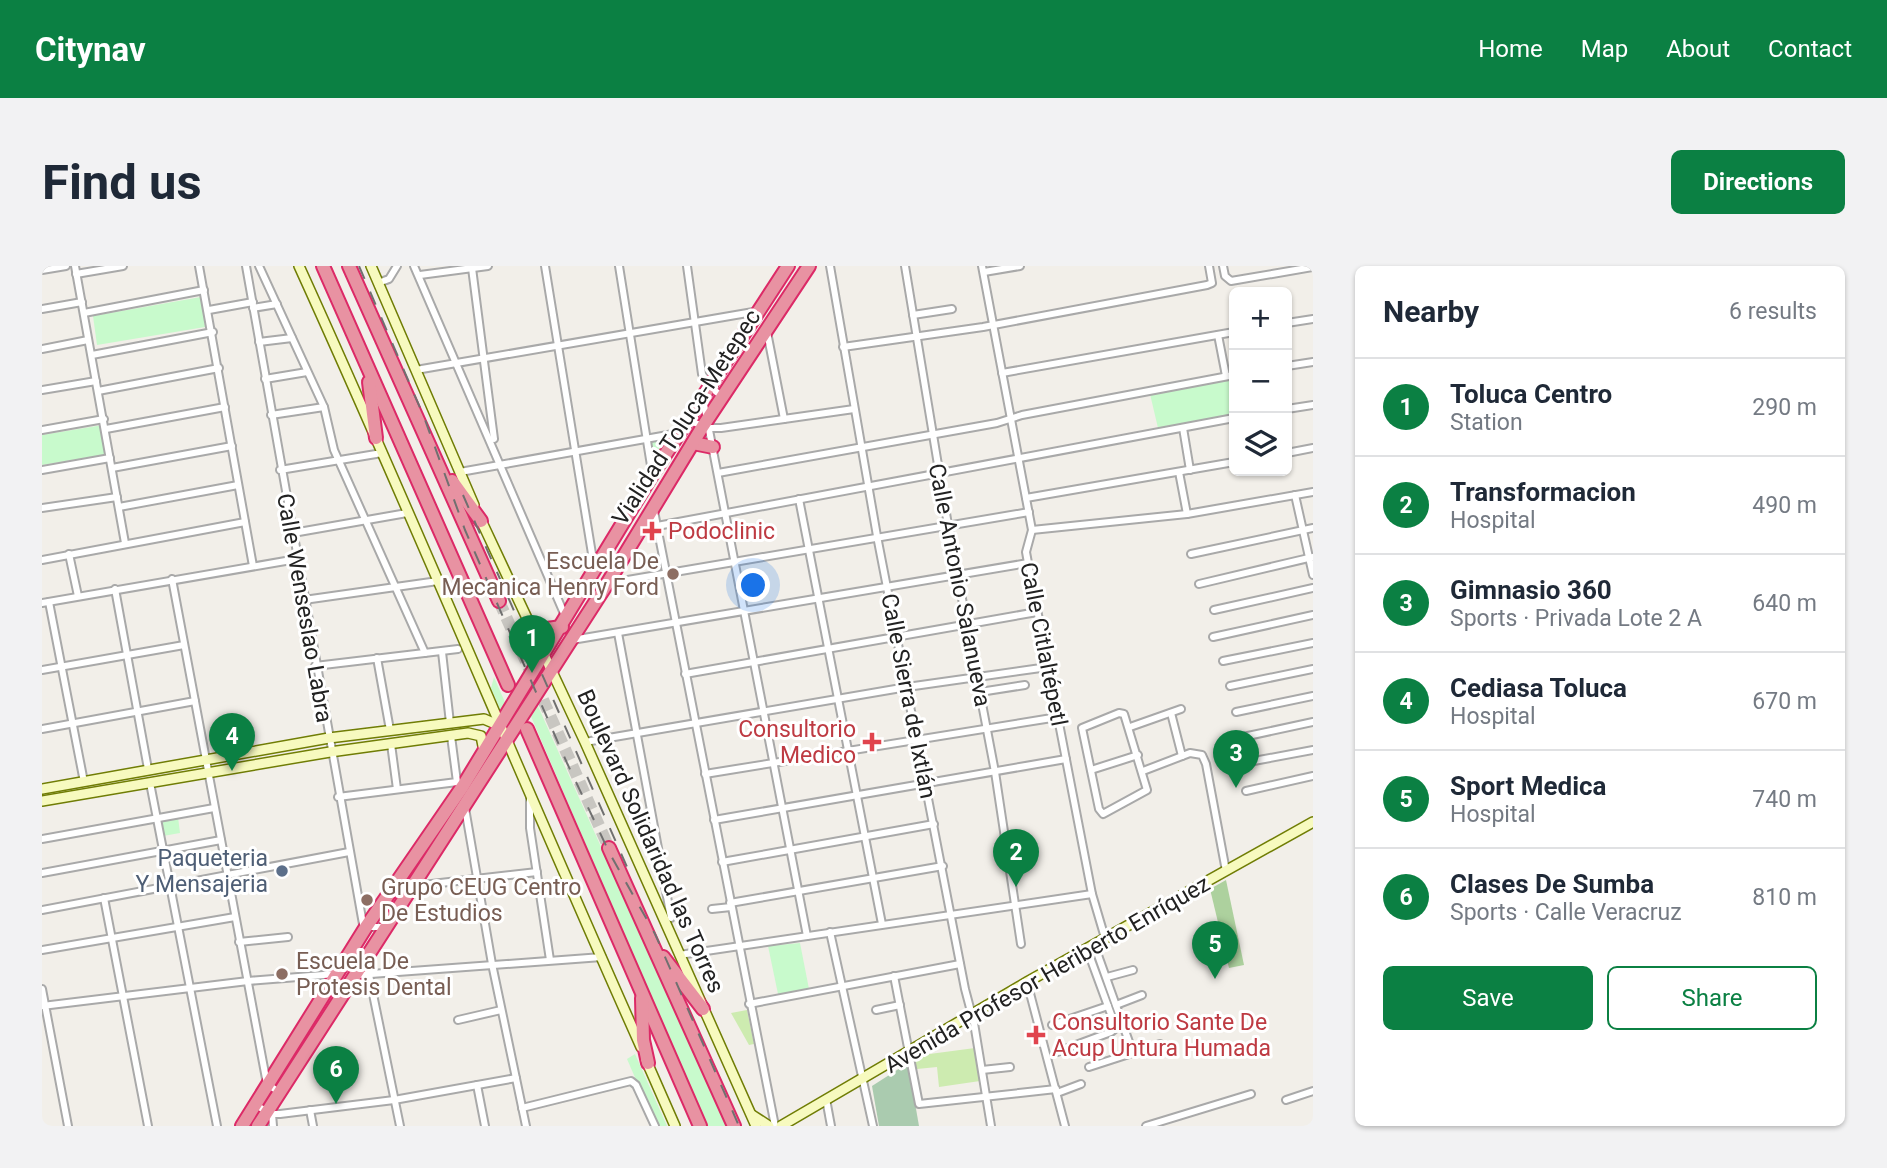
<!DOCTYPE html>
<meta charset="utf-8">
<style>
body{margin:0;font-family:Roboto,sans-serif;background:#f2f2f3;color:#1f2937}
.controls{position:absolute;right:21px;top:21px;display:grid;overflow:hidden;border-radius:10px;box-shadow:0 2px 5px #0004}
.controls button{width:63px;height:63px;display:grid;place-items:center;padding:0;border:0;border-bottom:2px solid #e0e1e3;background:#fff;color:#1f2937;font:35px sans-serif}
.you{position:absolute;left:712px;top:320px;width:24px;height:24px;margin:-18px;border:5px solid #fff;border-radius:50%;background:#1a73e8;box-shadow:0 0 0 10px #1a73e833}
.badge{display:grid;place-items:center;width:46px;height:46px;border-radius:50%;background:#0b8043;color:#fff;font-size:23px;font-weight:700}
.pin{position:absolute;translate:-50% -58px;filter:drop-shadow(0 2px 4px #0008)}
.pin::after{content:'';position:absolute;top:37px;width:24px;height:21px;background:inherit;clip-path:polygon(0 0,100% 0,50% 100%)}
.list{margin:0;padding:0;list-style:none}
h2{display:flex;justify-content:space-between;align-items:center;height:91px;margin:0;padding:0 28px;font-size:30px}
h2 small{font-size:23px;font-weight:400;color:#747a83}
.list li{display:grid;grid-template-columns:46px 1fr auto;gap:21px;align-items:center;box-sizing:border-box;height:98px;padding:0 28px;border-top:2px solid #e0e1e3}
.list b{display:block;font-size:26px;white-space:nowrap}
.list p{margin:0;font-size:23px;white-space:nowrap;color:#747a83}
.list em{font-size:23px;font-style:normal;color:#747a83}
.actions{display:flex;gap:14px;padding:21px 28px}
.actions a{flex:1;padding:16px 0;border:2px solid #0b8043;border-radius:10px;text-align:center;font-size:24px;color:#0b8043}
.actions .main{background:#0b8043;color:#fff}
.icon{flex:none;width:38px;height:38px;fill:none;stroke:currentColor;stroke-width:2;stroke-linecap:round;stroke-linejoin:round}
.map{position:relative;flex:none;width:1271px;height:860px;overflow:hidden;border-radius:10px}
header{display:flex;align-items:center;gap:42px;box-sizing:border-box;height:98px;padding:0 35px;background:#0b8043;color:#fff}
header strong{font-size:33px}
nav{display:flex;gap:38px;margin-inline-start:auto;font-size:24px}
.intro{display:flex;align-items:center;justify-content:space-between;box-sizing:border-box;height:168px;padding:0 42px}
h1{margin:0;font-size:49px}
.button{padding:18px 32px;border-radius:10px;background:#0b8043;color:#fff;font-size:24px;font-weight:700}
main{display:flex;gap:42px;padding:0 42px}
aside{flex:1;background:#fff;border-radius:10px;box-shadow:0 2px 5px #0004}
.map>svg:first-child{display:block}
</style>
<header>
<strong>Citynav</strong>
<nav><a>Home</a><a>Map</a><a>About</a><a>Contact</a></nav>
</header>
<div class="intro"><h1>Find us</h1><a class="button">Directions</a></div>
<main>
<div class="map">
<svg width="1271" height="860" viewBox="0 0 1271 860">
<rect width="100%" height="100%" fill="#f2efe9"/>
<g fill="#cdebb0">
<polygon points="705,744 712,778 707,779 689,747"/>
<polygon points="933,782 938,815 897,821 895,801 875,803 872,793 880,789"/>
</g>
<polygon fill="#add19e" points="1184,614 1202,699 1187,702 1168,623"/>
<polygon fill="#aacbaf" points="866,797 877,860 837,860 830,820"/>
<g fill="#c8facc">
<polygon points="159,31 163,61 55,79 51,50"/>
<polygon points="1192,112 1192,149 1116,162 1108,128"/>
<polygon points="61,159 66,188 0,199 0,169"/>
<polygon points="632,170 612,200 608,176"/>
<polygon points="452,411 465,441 459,445 449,422"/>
<polygon points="495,438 684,860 664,860 488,448"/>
<polygon points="136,551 138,567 121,570 118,554"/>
<polygon points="758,677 767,723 736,728 726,680"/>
<polygon points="593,788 625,860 614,860 585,793"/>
</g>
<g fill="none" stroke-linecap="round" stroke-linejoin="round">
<polyline stroke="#c8c6c1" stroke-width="12" stroke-dasharray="12 6" stroke-linecap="butt" points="457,335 567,582"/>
<g stroke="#a9a9a9" stroke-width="10">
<g id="street">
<polyline points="33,0 83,277"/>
<polyline points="157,0 211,300"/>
<polyline points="204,0 321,658 324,661 342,661"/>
<polyline points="217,0 282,141 292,184 383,387"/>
<polyline points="372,0 524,352"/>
<polyline points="503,0 552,300"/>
<polyline points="577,0 610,206"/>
<polyline points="645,0 660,108 668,121 681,131"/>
<polyline points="788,0 835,270 923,723 932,757 949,860"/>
<polyline points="863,0 906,259 953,506 979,678"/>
<polyline points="940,0 990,264 984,286 986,297 1050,628 1063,672"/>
<polyline points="1181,0 1183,10 1189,15 1271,1"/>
<polyline points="430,2 452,173"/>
<polyline points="0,4 24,0"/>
<polyline points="942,6 978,0"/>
<polyline points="34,8 81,0"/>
<polyline points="378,9 446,0"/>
<polyline points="336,17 347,13 355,0"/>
<polyline points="211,42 235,38"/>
<polyline points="0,43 40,36"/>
<polyline points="167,44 211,36"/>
<polyline points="42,47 162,24"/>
<polyline points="871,49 910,43"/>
<polyline points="1245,57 1271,53"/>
<polyline points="725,66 742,153"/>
<polyline points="1176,69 1184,110"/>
<polyline points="217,76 250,72"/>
<polyline points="801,81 941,61 1165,19 1170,17 1167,0"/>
<polyline points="0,83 46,74"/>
<polyline points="50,89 171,66"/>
<polyline points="1245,100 1271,96"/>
<polyline points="374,104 717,45"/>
<polyline points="960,107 1192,66"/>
<polyline points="223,113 265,106"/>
<polyline points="0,124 54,115"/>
<polyline points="56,125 177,102"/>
<polyline points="661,133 765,670"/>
<polyline points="1245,143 1271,139"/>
<polyline points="229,149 282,141"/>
<polyline points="647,155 668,162 679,162 812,143"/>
<polyline points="1141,162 1148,204"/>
<polyline points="64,163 183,141"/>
<polyline points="0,164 62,153"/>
<polyline points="1245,187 1271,182"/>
<polyline points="70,202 190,180"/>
<polyline points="0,204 68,192"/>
<polyline points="238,204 340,187"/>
<polyline points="418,206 637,167"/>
<polyline points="1137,206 1145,248"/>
<polyline points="676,207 955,157 980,149 1192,109"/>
<polyline points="1253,229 1271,309"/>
<polyline points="984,232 1192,196"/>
<polyline points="757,233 840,658"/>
<polyline points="77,241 196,219"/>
<polyline points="0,242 75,231"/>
<polyline points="612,245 733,860"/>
<polyline points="615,260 1192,152"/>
<polyline points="990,264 1145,248 1271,226"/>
<polyline points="251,267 365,247"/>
<polyline points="27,288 36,330"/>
<polyline points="1149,288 1271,262"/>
<polyline points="0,294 203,256"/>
<polyline points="130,313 225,818 237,826"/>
<polyline points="568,317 987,246"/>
<polyline points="1157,318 1271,291"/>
<polyline points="73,323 106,503"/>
<polyline points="262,334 396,315"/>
<polyline points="7,336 42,516"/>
<polyline points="0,337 255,293"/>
<polyline points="1172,344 1271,322"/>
<polyline points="576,367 629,652"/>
<polyline points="1171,371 1271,349"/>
<polyline points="530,374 986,297"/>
<polyline points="400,386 408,457"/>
<polyline points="335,392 348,464"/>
<polyline points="1181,395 1271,377"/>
<polyline points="273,400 416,383"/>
<polyline points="0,404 142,379"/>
<polyline points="643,408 995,346"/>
<polyline points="1188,420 1271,403"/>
<polyline points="938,426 983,419"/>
<polyline points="1194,446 1271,430"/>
<polygon points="1077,447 1082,448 1105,524 1061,548 1057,543 1040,462"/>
<polyline points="1129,447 1140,490"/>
<polyline points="1088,461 1139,443"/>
<polyline points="0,463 153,435"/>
<polyline points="1201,471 1271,456"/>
<polyline points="543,476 865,421 1006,401"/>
<polyline points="349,478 355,523"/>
<polyline points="1201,497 1271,484"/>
<polyline points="1049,504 1096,489"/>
<polyline points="1101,505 1148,487 1160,489 1164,498 1184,605"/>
<polyline points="663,508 1016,451"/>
<polyline points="108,517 175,860"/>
<polyline points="1204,525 1271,510"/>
<polyline points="296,531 415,516 409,470"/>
<polyline points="488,532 488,562 508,694"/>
<polyline points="423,542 450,698 484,860"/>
<polyline points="672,554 1024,493"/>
<polyline points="0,573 172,542"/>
<polyline points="680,596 892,558"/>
<polyline points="0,607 179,574"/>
<polyline points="372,620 495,606"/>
<polyline points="62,632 106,860"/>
<polyline points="688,637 901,600"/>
<polyline points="670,643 689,641"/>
<polyline points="0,644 307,586"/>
<polyline points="788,666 831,860"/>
<polyline points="197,676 246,671"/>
<polyline points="1052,678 1091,787"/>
<polyline points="0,684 193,651"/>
<polyline points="637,689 1050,628"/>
<polyline points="324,694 358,860"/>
<polyline points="315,709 560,691"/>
<polyline points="852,710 877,838 1014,823"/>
<polyline points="1065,711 1091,704"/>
<polyline points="985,716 1023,860"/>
<polyline points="0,723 26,860"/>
<polyline points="707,738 918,698"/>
<polyline points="1074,739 1100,729"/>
<polyline points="0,740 206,715 294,708"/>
<polyline points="834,744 858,739"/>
<polyline points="416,754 459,744"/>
<polyline points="1010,759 1066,740"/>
<polyline points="1083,762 1108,753"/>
<polyline points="1015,786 1069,766 1074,762 1045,683"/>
<polyline points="1047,801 1118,778"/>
<polyline points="940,804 968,801"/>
<polyline points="435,819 443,860"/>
<polyline points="1015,827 1039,818"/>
<polyline points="784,833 789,860"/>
<polyline points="1244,834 1271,825"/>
<polyline points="213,839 230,848 238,848 352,834 474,812"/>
<polyline points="480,842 589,815 594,819 613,860"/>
<polyline points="268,844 271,860"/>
<polyline points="230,848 231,860"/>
<polyline points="1104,860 1209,828"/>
</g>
</g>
<g stroke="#707d05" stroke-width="12">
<g id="secondary">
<path d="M 257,0 C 375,259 483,522 599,781"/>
<polyline points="329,0 432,239"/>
<polyline points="438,252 543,476 714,860"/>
<polyline points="0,523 287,472 442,453 456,459"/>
<polyline points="0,535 288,486 426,467 439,470 442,485"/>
<polyline points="604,794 633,860"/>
<polyline points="710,849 727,860"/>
<polyline points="739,860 985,716 1271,556"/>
</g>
</g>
<g stroke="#dc2a67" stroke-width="16">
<g id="highway">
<polyline points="281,0 466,419"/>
<polyline points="307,0 457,335"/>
<polyline points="327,116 334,172"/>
<polyline points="651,177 671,181"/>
<polyline points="410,215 439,255"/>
<polyline points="489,365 520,361"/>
<polyline points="485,463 658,860"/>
<polyline points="567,582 692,860"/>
<polyline points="621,691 661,743"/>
<polyline points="600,732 601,774 606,797"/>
<polyline points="200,860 324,661 421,520 610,209 746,0"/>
<polyline points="216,860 565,318 661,160 767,0"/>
</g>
</g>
<use href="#street" stroke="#fff" stroke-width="6"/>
<use href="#secondary" stroke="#f7fabf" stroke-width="9"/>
<use href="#highway" stroke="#e892a2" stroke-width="12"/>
<g stroke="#707070" stroke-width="2" stroke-dasharray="14 14" stroke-linecap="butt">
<polyline points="317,0 382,151 423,264 525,497 568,588 613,668 697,860"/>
<polyline points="421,229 585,601"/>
</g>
</g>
<g fill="#e0444e" stroke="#fff" stroke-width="2.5">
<path d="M606.5 254.5h7v7h7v7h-7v7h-7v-7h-7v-7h7z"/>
<path d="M826.5 465.5h7v7h7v7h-7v7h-7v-7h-7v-7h7z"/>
<path d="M990.5 758.5h7v7h7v7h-7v7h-7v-7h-7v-7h7z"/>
</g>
<g fill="#8d6e63" stroke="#fff" stroke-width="2.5">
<circle cx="631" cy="308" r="7"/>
<circle cx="325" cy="634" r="7"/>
<circle cx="240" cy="708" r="7"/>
</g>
<circle fill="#5c6f8a" stroke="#fff" stroke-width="2.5" cx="240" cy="605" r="7"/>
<g text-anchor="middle" stroke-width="6" stroke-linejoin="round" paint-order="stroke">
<g font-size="23" fill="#222" stroke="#fff">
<text transform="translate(644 151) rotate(-57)" y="8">Vialidad Toluca-Metepec</text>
<text transform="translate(918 319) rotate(79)" y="8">Calle Antonio Salanueva</text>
<text transform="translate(263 342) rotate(80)" y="8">Calle Wenseslao Labra</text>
<text transform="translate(1002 378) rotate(79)" y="8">Calle Citlaltépetl</text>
<text transform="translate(867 430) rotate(79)" y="8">Calle Sierra de Ixtlán</text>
<text transform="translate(609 575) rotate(66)" y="8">Boulevard Solidaridad las Torres</text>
<text transform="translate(1005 708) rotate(-30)" y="8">Avenida Profesor Heriberto Enríquez</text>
</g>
<g font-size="23" fill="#be3a42" stroke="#fff" text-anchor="start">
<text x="626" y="273">Podoclinic</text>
<text x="814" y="471" text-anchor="end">Consultorio<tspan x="814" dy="26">Medico</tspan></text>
<text x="1010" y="764">Consultorio Sante De<tspan x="1010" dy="26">Acup Untura Humada</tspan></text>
</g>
<g font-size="23" fill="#785e54" stroke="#fff" text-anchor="start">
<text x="617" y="303" text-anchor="end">Escuela De<tspan x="617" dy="26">Mecanica Henry Ford</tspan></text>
<text x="339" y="629">Grupo CEUG Centro<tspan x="339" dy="26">De Estudios</tspan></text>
<text x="254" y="703">Escuela De<tspan x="254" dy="26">Protesis Dental</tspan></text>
</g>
<g font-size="23" fill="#4e5e75" stroke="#fff" text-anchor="end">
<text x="226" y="600">Paqueteria<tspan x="226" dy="26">Y Mensajeria</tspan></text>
</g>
</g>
</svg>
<div class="controls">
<button>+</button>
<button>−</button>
<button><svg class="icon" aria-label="layers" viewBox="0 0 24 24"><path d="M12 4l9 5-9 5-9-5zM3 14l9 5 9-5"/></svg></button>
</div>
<div class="you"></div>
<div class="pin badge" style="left:490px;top:407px">1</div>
<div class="pin badge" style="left:974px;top:621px">2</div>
<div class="pin badge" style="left:1194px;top:522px">3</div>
<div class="pin badge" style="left:190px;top:505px">4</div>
<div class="pin badge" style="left:1173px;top:713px">5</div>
<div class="pin badge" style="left:294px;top:838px">6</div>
</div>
<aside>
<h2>Nearby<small>6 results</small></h2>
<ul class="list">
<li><span class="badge">1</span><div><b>Toluca Centro</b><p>Station</p></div><em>290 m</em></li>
<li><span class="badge">2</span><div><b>Transformacion</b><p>Hospital</p></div><em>490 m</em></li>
<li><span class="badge">3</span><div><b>Gimnasio 360</b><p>Sports · Privada Lote 2 A</p></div><em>640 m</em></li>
<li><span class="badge">4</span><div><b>Cediasa Toluca</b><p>Hospital</p></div><em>670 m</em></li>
<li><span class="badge">5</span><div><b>Sport Medica</b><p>Hospital</p></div><em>740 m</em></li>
<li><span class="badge">6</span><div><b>Clases De Sumba</b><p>Sports · Calle Veracruz</p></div><em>810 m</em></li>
</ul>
<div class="actions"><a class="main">Save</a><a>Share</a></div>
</aside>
</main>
